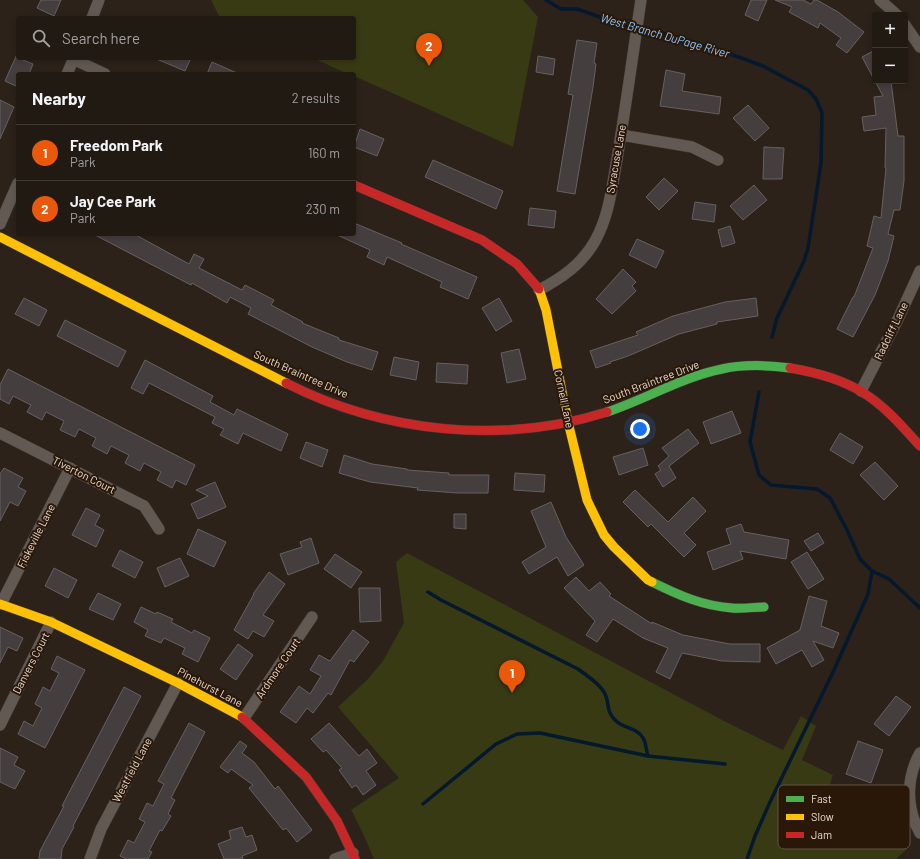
<!DOCTYPE html>
<meta charset="utf-8">
<style>
body{margin:0;font-family:Barlow,sans-serif;background:#29231c;color:#f1f3f6}
.controls{position:absolute;right:12px;top:12px;display:grid;overflow:hidden;border-radius:4px;box-shadow:0 2px 6px #0003}
.controls button{width:36px;height:36px;display:grid;place-items:center;padding:0;border:0;border-bottom:1px solid #3e3833;background:#211a13;color:#f1f3f6;font:20px sans-serif}
.you{position:absolute;left:640px;top:429px;width:14px;height:14px;margin:-10px;border:3px solid #fff;border-radius:50%;background:#1a73e8;box-shadow:0 0 0 6px #1a73e833}
.badge{display:grid;place-items:center;width:26px;height:26px;border-radius:50%;background:#ea580c;color:#fff;font-size:13px;font-weight:700}
.pin{position:absolute;translate:-50% -33px;filter:drop-shadow(0 1px 2px #0008)}
.pin::after{content:'';position:absolute;top:21px;width:14px;height:12px;background:inherit;clip-path:polygon(0 0,100% 0,50% 100%)}
.list{margin:0;padding:0;list-style:none}
h2{display:flex;justify-content:space-between;align-items:center;height:52px;margin:0;padding:0 16px;font-size:17px}
h2 small{font-size:13px;font-weight:400;color:#a2a1a0}
.list li{display:grid;grid-template-columns:26px 1fr auto;gap:12px;align-items:center;box-sizing:border-box;height:56px;padding:0 16px;border-top:1px solid #3e3833}
.list b{display:block;font-size:15px;white-space:nowrap}
.list p{margin:0;font-size:13px;white-space:nowrap;color:#a2a1a0}
.list em{font-size:13px;font-style:normal;color:#a2a1a0}
.icon{flex:none;width:22px;height:22px;fill:none;stroke:currentColor;stroke-width:2;stroke-linecap:round;stroke-linejoin:round}
.map{position:relative;flex:none;width:920px;height:859px;overflow:hidden}
.search{position:absolute;background:#211a13;box-shadow:0 2px 6px #0003;left:16px;top:16px;width:340px;height:44px;display:flex;align-items:center;gap:10px;box-sizing:border-box;padding:0 14px;border-radius:4px;color:#a2a1a0;font-size:15px}
.panel{position:absolute;background:#211a13;box-shadow:0 2px 6px #0003;left:16px;top:72px;width:340px;height:164px;border-radius:4px}
.map>svg:first-child{display:block}
</style>
<div class="map">
<svg width="920" height="859" viewBox="0 0 920 859">
<rect width="100%" height="100%" fill="#2c2219"/>
<g fill="#373a12">
<polygon points="211,0 523,0 538,17 513,147 354,76 354,74 348,74 313,58 354,58 354,18 223,18 219,16"/>
<polygon points="407,553 726,722 783,750 801,716 816,726 802,760 833,775 829,787 889,785 894,822 907,849 896,859 374,859 361,829 351,810 399,778 338,707 367,680 383,661 404,623 396,562"/>
</g>
<g fill="none" stroke-linecap="round" stroke-linejoin="round">
<g stroke="#04192d" stroke-width="3.5">
<polyline points="546,0 561,9 577,9 600,17 620,26 655,31 725,52 763,66 808,90 816,99 822,113 821,163 808,248 804,261 777,318 772,337"/>
<polyline points="759,392 750,442 759,475 771,485 817,489 830,498 847,530 860,559 872,571 889,579 920,608"/>
<path d="M 428,592 L 441,600 L 578,669 C 587,676 598,682 604,692 C 610,701 605,710 615,720 C 623,729 637,727 643,738 C 646,742 646,750 648,756"/>
<polyline points="423,804 496,744 517,734 540,733 648,756 725,764"/>
<polyline points="747,859 755,836 770,802 834,670 868,594 872,571"/>
</g>
</g>
<g fill="#453e3e" stroke="#676060">
<polygon points="41,0 61,0 54,16 37,8"/>
<polygon points="751,0 767,0 758,21 745,15"/>
<polygon points="775,0 803,0 811,4 814,0 817,0 838,12 864,32 847,53 836,45 841,38 820,23 818,28 789,12 792,7"/>
<polygon points="577,40 597,43 594,63 596,64 593,87 575,194 557,191 573,95 568,94"/>
<polygon points="875,50 875,81 891,81 898,136 904,136 904,181 900,210 894,210 888,234 894,236 888,261 875,295 853,337 837,329 853,297 854,297 873,248 867,246 874,216 881,218 886,168 885,168 886,128 864,131 862,117 876,115 874,97 883,96 862,57"/>
<polygon points="18,52 18,58 33,64 29,74 18,74 18,87 5,81"/>
<polygon points="538,56 555,59 553,75 536,72"/>
<polygon points="154,58 191,58 185,71"/>
<polygon points="212,62 239,74 207,74"/>
<polygon points="666,70 685,74 682,91 721,97 719,114 660,106"/>
<polygon points="0,100 14,107 0,139"/>
<polygon points="748,105 769,128 755,141 733,118"/>
<polygon points="360,129 384,139 377,156 354,147"/>
<polygon points="764,147 784,148 782,179 763,179"/>
<polygon points="433,160 503,191 496,209 425,177"/>
<polygon points="664,178 678,191 659,210 646,197"/>
<polygon points="754,185 767,200 743,220 730,206"/>
<polygon points="695,202 716,205 714,222 692,219"/>
<polygon points="530,208 556,211 554,228 528,225"/>
<polygon points="354,223 402,243 401,244 477,277 468,299 440,287 442,282 387,257 384,265 367,257 370,250 335,234 354,234"/>
<polygon points="730,226 735,243 722,247 718,230"/>
<polygon points="93,234 134,234 189,264 194,254 204,259 199,268 242,290 245,285 274,300 271,305 303,322 302,323 339,338 339,340 378,352 372,370 347,362 312,347 248,314 251,308 230,297 227,303 192,283 191,285"/>
<polygon points="637,239 664,251 656,268 629,255"/>
<polygon points="623,269 636,282 632,286 636,291 612,314 596,299"/>
<polygon points="24,298 47,310 39,326 15,314"/>
<polygon points="499,298 512,321 496,331 482,308"/>
<polygon points="756,298 758,316 717,322 717,324 679,334 628,356 610,362 611,363 596,368 590,351 638,335 636,332 673,316 725,302"/>
<polygon points="65,320 126,351 118,367 57,336"/>
<polygon points="519,349 526,379 507,383 501,353"/>
<polygon points="394,357 419,362 416,380 390,375"/>
<polygon points="145,360 213,396 210,402 234,415 237,409 288,434 281,451 243,433 238,444 220,435 224,429 212,423 215,417 149,383 143,394 131,388"/>
<polygon points="437,363 468,365 467,384 436,382"/>
<polygon points="8,369 195,465 186,485 176,480 172,488 157,480 161,472 144,463 140,471 125,463 129,455 111,446 107,454 92,446 96,438 79,429 75,437 60,430 64,421 46,412 42,420 27,412 31,405 13,396 9,404 0,399 0,385"/>
<polygon points="732,411 741,433 711,444 703,422"/>
<polygon points="688,429 699,443 669,466 676,478 663,487 655,474 661,470 658,466 669,456 662,448"/>
<polygon points="840,433 863,447 853,464 830,450"/>
<polygon points="306,442 328,450 322,467 300,458"/>
<polygon points="643,448 648,465 619,475 613,457"/>
<polygon points="344,455 372,464 407,469 407,470 449,473 449,475 489,475 488,493 458,493 417,490 418,488 370,482 339,473"/>
<polygon points="875,462 898,486 884,500 860,475"/>
<polygon points="4,468 23,478 18,487 26,491 18,506 10,502 0,521 0,474"/>
<polygon points="515,473 545,475 544,492 514,490"/>
<polygon points="215,482 226,507 198,519 191,504 208,496 196,490"/>
<polygon points="635,490 668,522 693,497 706,511 684,533 696,545 684,557 651,524 648,527 623,502"/>
<polygon points="551,502 566,537 584,565 568,576 557,557 529,574 522,562 546,547 531,511"/>
<polygon points="86,508 100,515 95,525 104,530 96,547 72,535"/>
<polygon points="454,514 466,514 466,529 454,528"/>
<polygon points="741,524 744,532 789,540 786,559 740,551 743,559 713,570 707,552 731,544 726,529"/>
<polygon points="198,529 226,542 214,567 187,554"/>
<polygon points="818,533 824,543 811,551 804,541"/>
<polygon points="311,538 319,563 288,575 280,554 302,547 300,542"/>
<polygon points="120,550 143,562 135,578 112,566"/>
<polygon points="807,552 824,579 808,589 791,562"/>
<polygon points="335,554 362,572 351,588 324,569"/>
<polygon points="180,558 189,576 165,587 157,568"/>
<polygon points="54,568 77,580 68,598 45,586"/>
<polygon points="269,572 285,584 263,615 274,621 264,637 253,631 248,639 234,630 254,594 253,594"/>
<polygon points="576,577 589,591 600,582 611,594 609,596 652,624 652,622 683,635 730,644 760,644 760,662 722,661 682,653 670,679 656,672 668,648 643,638 613,619 597,642 586,635 595,621 564,588"/>
<polygon points="359,588 380,588 381,621 360,622"/>
<polygon points="98,593 121,604 113,620 89,609"/>
<polygon points="809,596 827,601 821,626 839,633 833,648 813,641 824,660 812,667 802,650 776,664 767,648 800,630"/>
<polygon points="141,607 156,614 157,612 173,619 171,622 192,633 194,630 210,638 198,662 182,654 185,648 164,638 161,643 145,636 148,630 134,622"/>
<polygon points="0,627 23,638 17,651 8,647 0,663"/>
<polygon points="353,630 369,642 354,662 350,660 331,695 328,693 313,713 307,708 296,723 280,712 299,686 310,694 321,676 310,670 319,655 330,661"/>
<polygon points="238,644 253,655 236,680 220,669"/>
<polygon points="57,656 85,670 45,748 18,734 24,721 33,726 42,708 35,704 43,687 50,691 59,673 51,669"/>
<polygon points="124,687 141,696 73,826 74,827 62,849 61,859 39,859 40,851 64,806 62,806"/>
<polygon points="896,696 911,707 889,736 874,724"/>
<polygon points="189,723 205,732 171,798 175,800 168,814 171,816 162,831 160,830 149,851 152,852 148,859 126,859 120,856 128,840 134,843 145,822 139,819 147,803 153,806 164,784 158,781"/>
<polygon points="329,723 359,756 367,749 377,763 366,771 376,785 363,795 356,785 352,788 339,770 342,768 326,750 323,752 311,739"/>
<polygon points="240,741 247,746 242,753 254,762 275,789 278,786 312,830 297,842 286,828 283,830 249,788 253,785 231,769 228,773 220,767"/>
<polygon points="858,741 883,750 871,783 846,774"/>
<polygon points="0,748 18,757 14,765 25,771 15,789 0,782"/>
<polygon points="242,827 246,837 252,835 257,850 242,856 243,859 224,859 218,844 231,839 229,831"/>
</g>
<g fill="none" stroke-linecap="round" stroke-linejoin="round">
<g stroke="#463d37" stroke-width="12">
<g id="street">
<polyline points="880,0 897,15"/>
<polyline points="92,18 99,0"/>
<polyline points="905,25 920,47"/>
<polyline points="73,59 105,74"/>
<polyline points="67,74 74,58"/>
<polyline points="621,135 692,147 718,160"/>
<polyline points="0,224 18,183"/>
<path d="M 539,290 C 562,278 582,264 595,241 C 609,216 612,187 617,159 C 626,106 633,53 641,0"/>
<polyline points="861,391 898,319 920,271"/>
<polyline points="0,433 144,506 159,529"/>
<polyline points="1,604 70,468"/>
<polyline points="244,718 312,617"/>
<polyline points="0,725 51,622"/>
<path d="M 920,753 C 906,778 906,808 920,833"/>
<polyline points="90,859 101,829 178,683"/>
<polyline points="335,859 353,853"/>
</g>
</g>
<g stroke="#463d37" stroke-width="10">
<g id="fast">
<path d="M 607,412 C 646,399 682,377 722,369 C 744,364 767,365 790,368"/>
<path d="M 652,582 C 678,595 703,606 732,608 C 743,609 754,607 764,607"/>
</g>
</g>
<g stroke="#463d37" stroke-width="10">
<g id="slow">
<polyline points="0,237 286,383"/>
<polyline points="539,289 546,310 568,422 587,500 604,535 614,547 648,580 652,582"/>
<polyline points="0,604 51,622 178,683 242,717"/>
</g>
</g>
<g stroke="#463d37" stroke-width="10">
<g id="jam">
<polyline points="354,185 482,240 517,264 539,289"/>
<path d="M 790,368 C 814,372 841,379 862,392 C 885,406 902,426 920,446"/>
<path d="M 286,383 C 384,433 503,445 607,412"/>
<polyline points="242,717 306,777 337,821 355,859"/>
</g>
</g>
<use href="#street" stroke="#625953" stroke-width="11"/>
<use href="#fast" stroke="#4caf50" stroke-width="9"/>
<use href="#slow" stroke="#ffc107" stroke-width="9"/>
<use href="#jam" stroke="#c62828" stroke-width="9"/>
</g>
<g text-anchor="middle" stroke-width="4" stroke-linejoin="round" paint-order="stroke">
<g font-size="11" fill="#e8dbd1" stroke="#291708">
<text transform="translate(616 159) rotate(-80)" y="4">Syracuse Lane</text>
<text transform="translate(891 331) rotate(-64)" y="4">Radcliff Lane</text>
<text transform="translate(301 374) rotate(24)" y="4">South Braintree Drive</text>
<text transform="translate(651 382) rotate(-21)" y="4">South Braintree Drive</text>
<text transform="translate(564 399) rotate(78)" y="4">Cornell Lane</text>
<text transform="translate(84 475) rotate(27)" y="4">Tiverton Court</text>
<text transform="translate(36 536) rotate(-63)" y="4">Fiskeville Lane</text>
<text transform="translate(31 663) rotate(-63)" y="4">Danvers Court</text>
<text transform="translate(278 668) rotate(-56)" y="4">Ardmore Court</text>
<text transform="translate(210 687) rotate(28)" y="4">Pinehurst Lane</text>
<text transform="translate(132 770) rotate(-62)" y="4">Westfield Lane</text>
</g>
<g font-size="12" font-style="italic" fill="#8bc5fc" stroke="#291708">
<text transform="translate(665 36) rotate(16)" y="4">West Branch DuPage River</text>
</g>
</g>
<rect x="778" y="785" width="132" height="64" rx="6" fill="#291708" stroke="#625244" stroke-width="1"/>
<rect x="786" y="796" width="18" height="6" fill="#4caf50"/>
<rect x="786" y="814" width="18" height="6" fill="#ffc107"/>
<rect x="786" y="832" width="18" height="6" fill="#c62828"/>
<g font-size="11" fill="#e8dbd1">
<text x="811" y="803">Fast</text>
<text x="811" y="821">Slow</text>
<text x="811" y="839">Jam</text>
</g>
</svg>
<div class="controls">
<button>+</button>
<button>−</button>
</div>
<div class="you"></div>
<div class="pin badge" style="left:512px;top:693px">1</div>
<div class="pin badge" style="left:429px;top:66px">2</div>
<div class="search"><svg class="icon" aria-label="search" viewBox="0 0 24 24"><circle cx="10" cy="10" r="6"/><path d="M15 15l6 6"/></svg>Search here</div>
<section class="panel">
<h2>Nearby<small>2 results</small></h2>
<ul class="list">
<li><span class="badge">1</span><div><b>Freedom Park</b><p>Park</p></div><em>160 m</em></li>
<li><span class="badge">2</span><div><b>Jay Cee Park</b><p>Park</p></div><em>230 m</em></li>
</ul>
</section>
</div>
